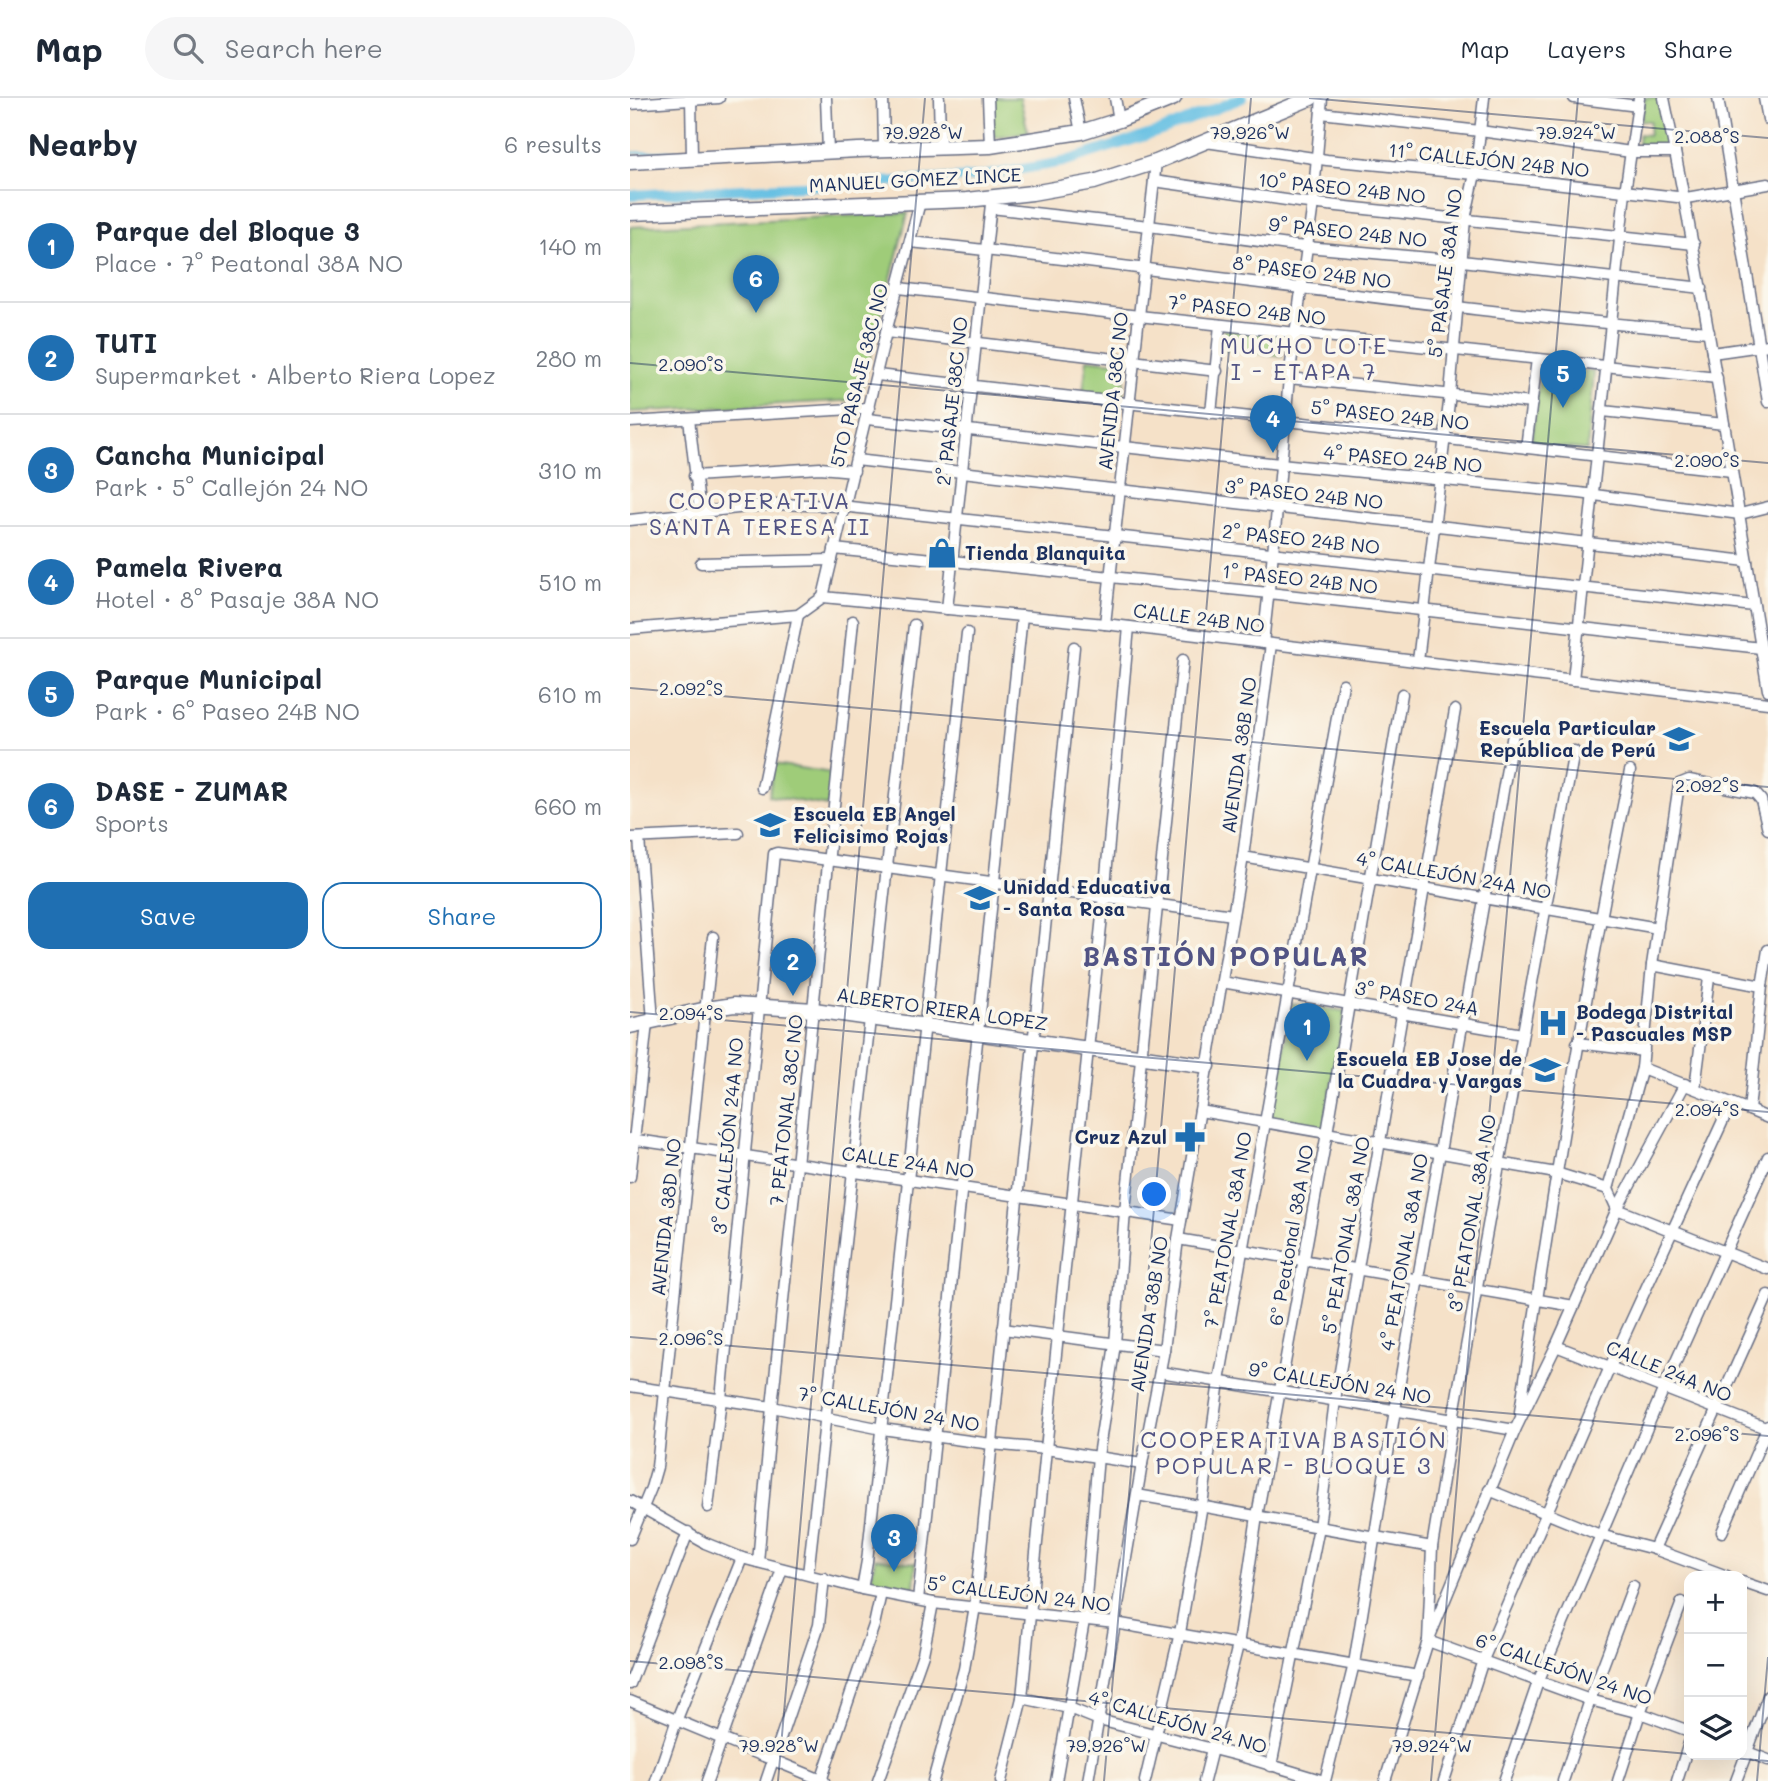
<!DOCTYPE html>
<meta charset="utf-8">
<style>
body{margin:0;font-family:Mali,sans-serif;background:#f6f6f7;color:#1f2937}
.controls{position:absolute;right:21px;bottom:21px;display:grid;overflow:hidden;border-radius:14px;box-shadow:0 7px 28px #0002}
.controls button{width:63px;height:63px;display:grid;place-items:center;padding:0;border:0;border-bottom:2px solid #e0e1e3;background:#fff;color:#1f2937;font:35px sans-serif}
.you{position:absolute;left:525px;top:1097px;width:24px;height:24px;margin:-18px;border:5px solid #fff;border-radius:50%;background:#1a73e8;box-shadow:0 0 0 10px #1a73e833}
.badge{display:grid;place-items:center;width:46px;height:46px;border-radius:50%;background:#1f6fb2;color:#fff;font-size:23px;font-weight:700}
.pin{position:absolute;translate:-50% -58px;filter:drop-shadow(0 2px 4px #0008)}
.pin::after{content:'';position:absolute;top:37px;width:24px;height:21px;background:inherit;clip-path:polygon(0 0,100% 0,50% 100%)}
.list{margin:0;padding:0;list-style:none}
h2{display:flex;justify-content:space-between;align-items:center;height:91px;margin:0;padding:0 28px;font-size:30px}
h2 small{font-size:23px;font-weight:400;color:#747a83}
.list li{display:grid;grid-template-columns:46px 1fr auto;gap:21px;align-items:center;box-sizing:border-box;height:112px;padding:0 28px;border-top:2px solid #e0e1e3}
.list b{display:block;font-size:26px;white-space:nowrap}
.list p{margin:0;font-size:23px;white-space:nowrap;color:#747a83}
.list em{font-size:23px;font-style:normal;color:#747a83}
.actions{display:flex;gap:14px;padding:21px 28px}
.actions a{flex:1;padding:16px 0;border:2px solid #1f6fb2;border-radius:21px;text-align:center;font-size:24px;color:#1f6fb2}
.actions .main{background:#1f6fb2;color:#fff}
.icon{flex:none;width:38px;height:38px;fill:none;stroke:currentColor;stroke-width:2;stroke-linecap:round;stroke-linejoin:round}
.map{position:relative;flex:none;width:1138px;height:1683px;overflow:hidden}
header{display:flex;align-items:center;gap:42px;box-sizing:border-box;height:98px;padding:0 35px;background:#fff;border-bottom:2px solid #e0e1e3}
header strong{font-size:33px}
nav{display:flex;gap:38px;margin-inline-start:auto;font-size:24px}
.search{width:490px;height:63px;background:#f6f6f7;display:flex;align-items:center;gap:18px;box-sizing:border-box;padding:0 24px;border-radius:38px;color:#747a83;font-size:26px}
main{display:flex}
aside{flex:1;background:#fff}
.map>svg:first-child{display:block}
</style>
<header>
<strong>Map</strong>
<div class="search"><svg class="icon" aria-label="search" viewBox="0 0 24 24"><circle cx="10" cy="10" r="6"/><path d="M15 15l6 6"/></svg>Search here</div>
<nav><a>Map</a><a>Layers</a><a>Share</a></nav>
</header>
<main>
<aside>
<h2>Nearby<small>6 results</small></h2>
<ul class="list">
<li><span class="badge">1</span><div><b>Parque del Bloque 3</b><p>Place · 7° Peatonal 38A NO</p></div><em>140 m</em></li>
<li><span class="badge">2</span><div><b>TUTI</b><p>Supermarket · Alberto Riera Lopez</p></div><em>280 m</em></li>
<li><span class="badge">3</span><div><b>Cancha Municipal</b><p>Park · 5° Callejón 24 NO</p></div><em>310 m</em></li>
<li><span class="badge">4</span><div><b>Pamela Rivera</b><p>Hotel · 8° Pasaje 38A NO</p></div><em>510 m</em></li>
<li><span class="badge">5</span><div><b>Parque Municipal</b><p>Park · 6° Paseo 24B NO</p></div><em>610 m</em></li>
<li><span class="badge">6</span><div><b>DASE - ZUMAR</b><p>Sports</p></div><em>660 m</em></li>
</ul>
<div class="actions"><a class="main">Save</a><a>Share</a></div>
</aside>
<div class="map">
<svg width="1138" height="1683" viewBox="0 0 1138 1683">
<rect width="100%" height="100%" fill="#fbf7ec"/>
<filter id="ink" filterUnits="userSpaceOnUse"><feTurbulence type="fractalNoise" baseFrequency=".0143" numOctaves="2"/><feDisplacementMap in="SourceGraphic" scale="14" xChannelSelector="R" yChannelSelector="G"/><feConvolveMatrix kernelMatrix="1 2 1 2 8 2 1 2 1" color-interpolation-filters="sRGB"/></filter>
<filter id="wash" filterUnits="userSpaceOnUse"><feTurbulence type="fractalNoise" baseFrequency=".00686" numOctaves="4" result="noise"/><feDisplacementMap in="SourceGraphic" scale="28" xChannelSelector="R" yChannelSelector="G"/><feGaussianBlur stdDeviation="1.57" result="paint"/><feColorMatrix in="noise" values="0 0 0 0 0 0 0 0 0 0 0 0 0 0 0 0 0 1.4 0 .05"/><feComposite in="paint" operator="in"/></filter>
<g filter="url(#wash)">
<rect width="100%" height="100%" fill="#f5e1c8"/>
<g fill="#9fcc79" stroke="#5d7e6c" stroke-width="2">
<polygon points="361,0 390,0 398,34 364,39"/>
<polygon points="1015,0 1029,0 1038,51 1007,53 1009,36 1019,37 1020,23 1011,23"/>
<polygon points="278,115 229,302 0,314 0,129"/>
<polygon points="594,231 654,237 652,258 591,251"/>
<polygon points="457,261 496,265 493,299 453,294"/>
<polygon points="911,269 964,274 957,352 901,346"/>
<polygon points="144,666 202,675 198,708 139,698"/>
<polygon points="662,906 715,913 694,1030 640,1021"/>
<polygon points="245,1460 286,1465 284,1489 241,1483"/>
</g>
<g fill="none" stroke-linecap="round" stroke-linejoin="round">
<polyline stroke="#66c0e3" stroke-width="2.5" points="0,55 46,53"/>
<polyline stroke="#66c0e3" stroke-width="10" points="0,97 346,79 433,64 531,33 612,0"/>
</g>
</g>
<g filter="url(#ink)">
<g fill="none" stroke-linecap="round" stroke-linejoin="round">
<g stroke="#676d83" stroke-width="13">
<g id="minor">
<polyline points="61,0 62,60"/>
<polyline points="196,0 198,54"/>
<polyline points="253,0 254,51"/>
<polyline points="309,0 310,41"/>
<polyline points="358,0 360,48"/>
<polyline points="444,0 451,34"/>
<polyline points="485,0 489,22"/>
<polyline points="944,0 1008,8"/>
<path d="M 1034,0 C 1075,196 1105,394 1138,592"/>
<polyline points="1088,0 1138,304"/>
<polyline points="1134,0 1138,21"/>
<polyline points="0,6 89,0"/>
<polyline points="691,15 850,33 1001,54 1045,54"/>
<polyline points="576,44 697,62 845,76 1056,100 1138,86"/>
<polyline points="524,83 670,104 1064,146"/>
<polyline points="361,110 519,128 666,148 832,163 1072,190"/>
<path d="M 280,144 C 547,171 812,213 1079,234"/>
<polyline points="269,190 509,218 1087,280"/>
<polyline points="256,234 587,273"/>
<polyline points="1082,255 1138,247"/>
<polyline points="247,277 1102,373"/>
<polyline points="659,280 902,305"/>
<polyline points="973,313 1094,326"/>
<polyline points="581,315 590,227"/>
<polyline points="59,321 70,415"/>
<polyline points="237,321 650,366 949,395 1110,416 1138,409"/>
<polyline points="0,324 239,310"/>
<polyline points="896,350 907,261"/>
<polyline points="226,362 1117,463"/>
<polyline points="64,378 190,370 224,373"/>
<polyline points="0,422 144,406 211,408 1124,508"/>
<polyline points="204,451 639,495 1131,550"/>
<polyline points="71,465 202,462"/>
<polyline points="193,499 256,234 290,104"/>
<polyline points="317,511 361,106"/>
<polyline points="475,526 526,64"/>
<polyline points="0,531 168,517 193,499 475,526 1138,605"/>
<polyline points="633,545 643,455 659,280 683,105 692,0"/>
<polyline points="788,563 820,296 835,121 845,76 854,0"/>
<polyline points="943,582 995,94 1009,0"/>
<polyline points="132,690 168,517"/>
<polyline points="0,740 108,735"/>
<polyline points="9,740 23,923"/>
<polyline points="613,759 1028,830"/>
<polyline points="1022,867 1132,888"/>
<polyline points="592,884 892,936"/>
<polyline points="947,945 1014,953"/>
<polyline points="1012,970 1119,1012 1132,888 1138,852"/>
<polyline points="1065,990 1079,880"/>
<polyline points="1119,1012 1138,1020"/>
<polyline points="570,1013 926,1075 978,1091"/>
<polyline points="0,1041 551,1122"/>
<polyline points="0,1079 17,925"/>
<polyline points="987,1111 978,1091 1012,970 1022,867 1049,686 1059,682 1125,695 1131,702 1138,731"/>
<polyline points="987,1111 1138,1171"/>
<polyline points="548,1141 944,1208"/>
<polyline points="373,1231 534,1252"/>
<polyline points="926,1248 1138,1331"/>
<polyline points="530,1274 885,1332"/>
<polyline points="0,1288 142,1309 252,1331 361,1346 416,1351 512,1366"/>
<path d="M 890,1314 C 922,1099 956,886 1000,673"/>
<polyline points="859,1392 970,1437 1024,1451 1097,1478"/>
<polyline points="507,1397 802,1449"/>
<polyline points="0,1403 75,1445 112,1460 232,1491 303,1505 485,1525 788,1578"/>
<polyline points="78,1409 91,1301 144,756 147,755 603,817"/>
<polyline points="1092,1434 1138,1328"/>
<polyline points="0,1441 21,1390 27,1369 83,839"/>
<polyline points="1024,1451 1138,1197"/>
<polyline points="128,1464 142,1309 223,523"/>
<polyline points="178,1476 284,527"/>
<polyline points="1112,1484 1138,1493"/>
<polyline points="232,1491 237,1463 337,535"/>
<polyline points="288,1502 392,518"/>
<polyline points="798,1543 802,1449 823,1321 944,653"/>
<polyline points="798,1543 960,1602 1010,1615 1059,1633"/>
<polyline points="0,1586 58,1434"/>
<polyline points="392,1600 439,1610 469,1622 614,1659 694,1683"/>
<polyline points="0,1603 194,1683"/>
<polyline points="1112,1652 1138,1662"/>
<polyline points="641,1668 689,1429 705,1302 825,612"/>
<polyline points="26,1683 47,1621 112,1460"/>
<polyline points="77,1683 152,1471"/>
<polyline points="136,1683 189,1527 194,1480"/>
<polyline points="191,1683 244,1527 251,1495"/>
<polyline points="248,1683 293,1556 303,1505"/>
<polyline points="303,1683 334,1571 345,1509 444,549"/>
<polyline points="371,1683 392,1600 416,1351 474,799 499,529"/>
<polyline points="426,1683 454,1523 468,1358 485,1246 495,1113 553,562"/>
<polyline points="458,1683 512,1366 534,1252 548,1141 613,759 641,546"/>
<polyline points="515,1683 550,1535 572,1407 589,1283 713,586"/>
<polyline points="574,1683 608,1547 627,1418 697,1035 772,596"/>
<polyline points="695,1683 724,1566 765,1312 884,630"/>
<polyline points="755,1683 798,1543 885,1332 926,1248 987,1111 1055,986"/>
<polyline points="814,1683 853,1562 980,1269 1101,1005"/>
<polyline points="874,1683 908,1584 1034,1290 1138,1059"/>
<polyline points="933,1683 960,1602 1003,1488"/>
<polyline points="988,1683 1010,1615 1052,1504"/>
<polyline points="1047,1683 1059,1645"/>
<polyline points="1106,1683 1138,1598"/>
</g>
</g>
<g stroke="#676d83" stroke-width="17">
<g id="major">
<polyline points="0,64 228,52 360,48 451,34 489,22 544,0"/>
<polyline points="0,115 337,102 402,95 464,84 526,64 681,0"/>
<polyline points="0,928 77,911 104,907 184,912 578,968"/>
</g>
</g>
<use href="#minor" stroke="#fff" stroke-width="10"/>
<use href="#major" stroke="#fff" stroke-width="14"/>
</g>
</g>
<path fill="none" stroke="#1b2f5e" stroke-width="2" stroke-opacity="0.45" d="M 679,0 L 1138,40M 0,265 L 1138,365M 0,590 L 1138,689M 0,914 L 1138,1014M 0,1239 L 1138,1338M 0,1563 L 1059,1656M 1066,1657 L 1138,1663M 148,1683 L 295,0M 474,1683 L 621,0M 801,1683 L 948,0M 1127,1683 L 1138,1559"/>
<defs>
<g id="shop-bare" transform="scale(2.415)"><path d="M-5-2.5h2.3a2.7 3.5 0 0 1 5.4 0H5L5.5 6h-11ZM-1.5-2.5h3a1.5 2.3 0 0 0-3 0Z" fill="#1f6fb2" stroke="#fbf7ec" stroke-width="2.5" paint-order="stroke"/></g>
<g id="school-bare" transform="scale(2.415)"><path d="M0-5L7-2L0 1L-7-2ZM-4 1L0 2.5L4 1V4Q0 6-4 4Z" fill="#1f6fb2" stroke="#fbf7ec" stroke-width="2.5" paint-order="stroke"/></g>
<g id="hospital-bare" transform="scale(2.415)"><path d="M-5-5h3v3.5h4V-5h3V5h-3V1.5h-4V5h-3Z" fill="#1f6fb2" stroke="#fbf7ec" stroke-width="2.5" paint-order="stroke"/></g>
<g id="pharmacy-bare" transform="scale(2.415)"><path d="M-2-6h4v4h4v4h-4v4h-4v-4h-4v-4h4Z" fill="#1f6fb2" stroke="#fbf7ec" stroke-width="2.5" paint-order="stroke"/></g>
</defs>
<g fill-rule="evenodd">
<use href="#shop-bare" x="312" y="455"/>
<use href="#school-bare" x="1049" y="641"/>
<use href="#school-bare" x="140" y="727"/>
<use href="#school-bare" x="350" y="800"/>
<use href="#hospital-bare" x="923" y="925"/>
<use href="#school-bare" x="915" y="972"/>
<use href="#pharmacy-bare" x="560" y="1039"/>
</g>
<g text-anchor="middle" stroke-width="7" stroke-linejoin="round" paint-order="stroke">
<g font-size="19" fill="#1b2f5e" stroke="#fbf7ec">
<text transform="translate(859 62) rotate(6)" y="7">11° CALLEJÓN 24B NO</text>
<text transform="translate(285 82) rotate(-3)" y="7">MANUEL GOMEZ LINCE</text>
<text transform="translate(712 90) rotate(6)" y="7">10° PASEO 24B NO</text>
<text transform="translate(718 134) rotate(6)" y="7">9° PASEO 24B NO</text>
<text transform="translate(682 174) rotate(7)" y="7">8° PASEO 24B NO</text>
<text transform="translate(815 175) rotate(-83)" y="7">5° PASAJE 38A NO</text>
<text transform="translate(617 212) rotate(6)" y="7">7° PASEO 24B NO</text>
<text transform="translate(229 277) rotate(-76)" y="7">5TO PASAJE 38C NO</text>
<text transform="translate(483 293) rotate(-84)" y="7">AVENIDA 38C NO</text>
<text transform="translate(322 303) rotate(-84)" y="7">2° PASAJE 38C NO</text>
<text transform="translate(760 317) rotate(6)" y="7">5° PASEO 24B NO</text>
<text transform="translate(773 361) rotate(5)" y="7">4° PASEO 24B NO</text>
<text transform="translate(674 396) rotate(6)" y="7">3° PASEO 24B NO</text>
<text transform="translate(671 441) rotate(6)" y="7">2° PASEO 24B NO</text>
<text transform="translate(670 481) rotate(6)" y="7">1° PASEO 24B NO</text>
<text transform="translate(569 520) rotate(7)" y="7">CALLE 24B NO</text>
<text transform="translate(609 657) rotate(-82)" y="7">AVENIDA 38B NO</text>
<text transform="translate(824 777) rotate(10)" y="7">4° CALLEJÓN 24A NO</text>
<text transform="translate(787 900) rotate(10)" y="7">3° PASEO 24A</text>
<text transform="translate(312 911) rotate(8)" y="7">ALBERTO RIERA LOPEZ</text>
<text transform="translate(156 1012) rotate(-84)" y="7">7 PEATONAL 38C NO</text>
<text transform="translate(98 1038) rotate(-85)" y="7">3° CALLEJÓN 24A NO</text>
<text transform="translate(278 1064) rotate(8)" y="7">CALLE 24A NO</text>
<text transform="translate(842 1115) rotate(-80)" y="7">3° PEATONAL 38A NO</text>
<text transform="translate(36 1119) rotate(-84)" y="7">AVENIDA 38D NO</text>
<text transform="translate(598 1132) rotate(-80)" y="7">7° PEATONAL 38A NO</text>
<text transform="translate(661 1137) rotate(-80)" y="7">6º Peatonal 38A NO</text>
<text transform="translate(716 1137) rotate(-80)" y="7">5° PEATONAL 38A NO</text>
<text transform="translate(774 1154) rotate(-80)" y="7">4° PEATONAL 38A NO</text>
<text transform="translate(519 1216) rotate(-81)" y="7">AVENIDA 38B NO</text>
<text transform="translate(1039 1273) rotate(22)" y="7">CALLE 24A NO</text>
<text transform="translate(710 1285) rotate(9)" y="7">9° CALLEJÓN 24 NO</text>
<text transform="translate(259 1311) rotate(10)" y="7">7° CALLEJÓN 24 NO</text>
<text transform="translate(389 1496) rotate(7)" y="7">5° CALLEJÓN 24 NO</text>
<text transform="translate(934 1571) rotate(19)" y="7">6° CALLEJÓN 24 NO</text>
<text transform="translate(548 1624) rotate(16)" y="7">4° CALLEJÓN 24 NO</text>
</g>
<g font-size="19" font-weight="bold" fill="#1b2f5e" stroke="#fbf7ec" text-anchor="start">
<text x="335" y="462">Tienda Blanquita</text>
<text x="1026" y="637" text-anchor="end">Escuela Particular<tspan x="1026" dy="22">República de Perú</tspan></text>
<text x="163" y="723">Escuela EB Angel<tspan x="163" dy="22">Felicisimo Rojas</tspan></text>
<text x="373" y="796">Unidad Educativa<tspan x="373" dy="22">- Santa Rosa</tspan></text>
<text x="946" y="921">Bodega Distrital<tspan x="946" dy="22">- Pascuales MSP</tspan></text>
<text x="892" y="968" text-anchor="end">Escuela EB Jose de<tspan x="892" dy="22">la Cuadra y Vargas</tspan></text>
<text x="537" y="1046" text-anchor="end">Cruz Azul</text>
</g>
<g font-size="23" letter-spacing="2" fill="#515384" stroke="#fbf7ec">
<text x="674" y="256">MUCHO LOTE<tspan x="674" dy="26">I - ETAPA 7</tspan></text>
<text x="130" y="411">COOPERATIVA<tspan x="130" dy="26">SANTA TERESA II</tspan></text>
<text x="664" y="1350">COOPERATIVA BASTIÓN<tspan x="664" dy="26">POPULAR - BLOQUE 3</tspan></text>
</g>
<g font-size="26" font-weight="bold" letter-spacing="2" fill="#515384" stroke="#fbf7ec">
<text x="596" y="868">BASTIÓN POPULAR</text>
</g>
</g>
<g font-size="18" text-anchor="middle" fill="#1b2f5e" stroke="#fbf7ec" stroke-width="7" stroke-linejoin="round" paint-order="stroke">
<text x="293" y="41">79.928°W</text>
<text x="620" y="41">79.926°W</text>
<text x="946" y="41">79.924°W</text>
<text x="1077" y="45">2.088°S</text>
<text x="61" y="273">2.090°S</text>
<text x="1077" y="369">2.090°S</text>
<text x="61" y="597">2.092°S</text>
<text x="1077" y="694">2.092°S</text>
<text x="61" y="922">2.094°S</text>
<text x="1077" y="1018">2.094°S</text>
<text x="61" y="1247">2.096°S</text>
<text x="1077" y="1343">2.096°S</text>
<text x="61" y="1571">2.098°S</text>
<text x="149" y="1654">79.928°W</text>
<text x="476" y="1654">79.926°W</text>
<text x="802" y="1654">79.924°W</text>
</g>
</svg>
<div class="controls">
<button>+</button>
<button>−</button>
<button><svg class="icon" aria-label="layers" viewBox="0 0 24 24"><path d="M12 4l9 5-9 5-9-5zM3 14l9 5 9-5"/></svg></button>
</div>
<div class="you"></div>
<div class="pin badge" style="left:677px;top:963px">1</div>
<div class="pin badge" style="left:163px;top:898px">2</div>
<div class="pin badge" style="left:264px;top:1474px">3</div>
<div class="pin badge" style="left:643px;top:355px">4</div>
<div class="pin badge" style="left:933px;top:310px">5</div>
<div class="pin badge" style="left:126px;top:215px">6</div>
</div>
</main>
